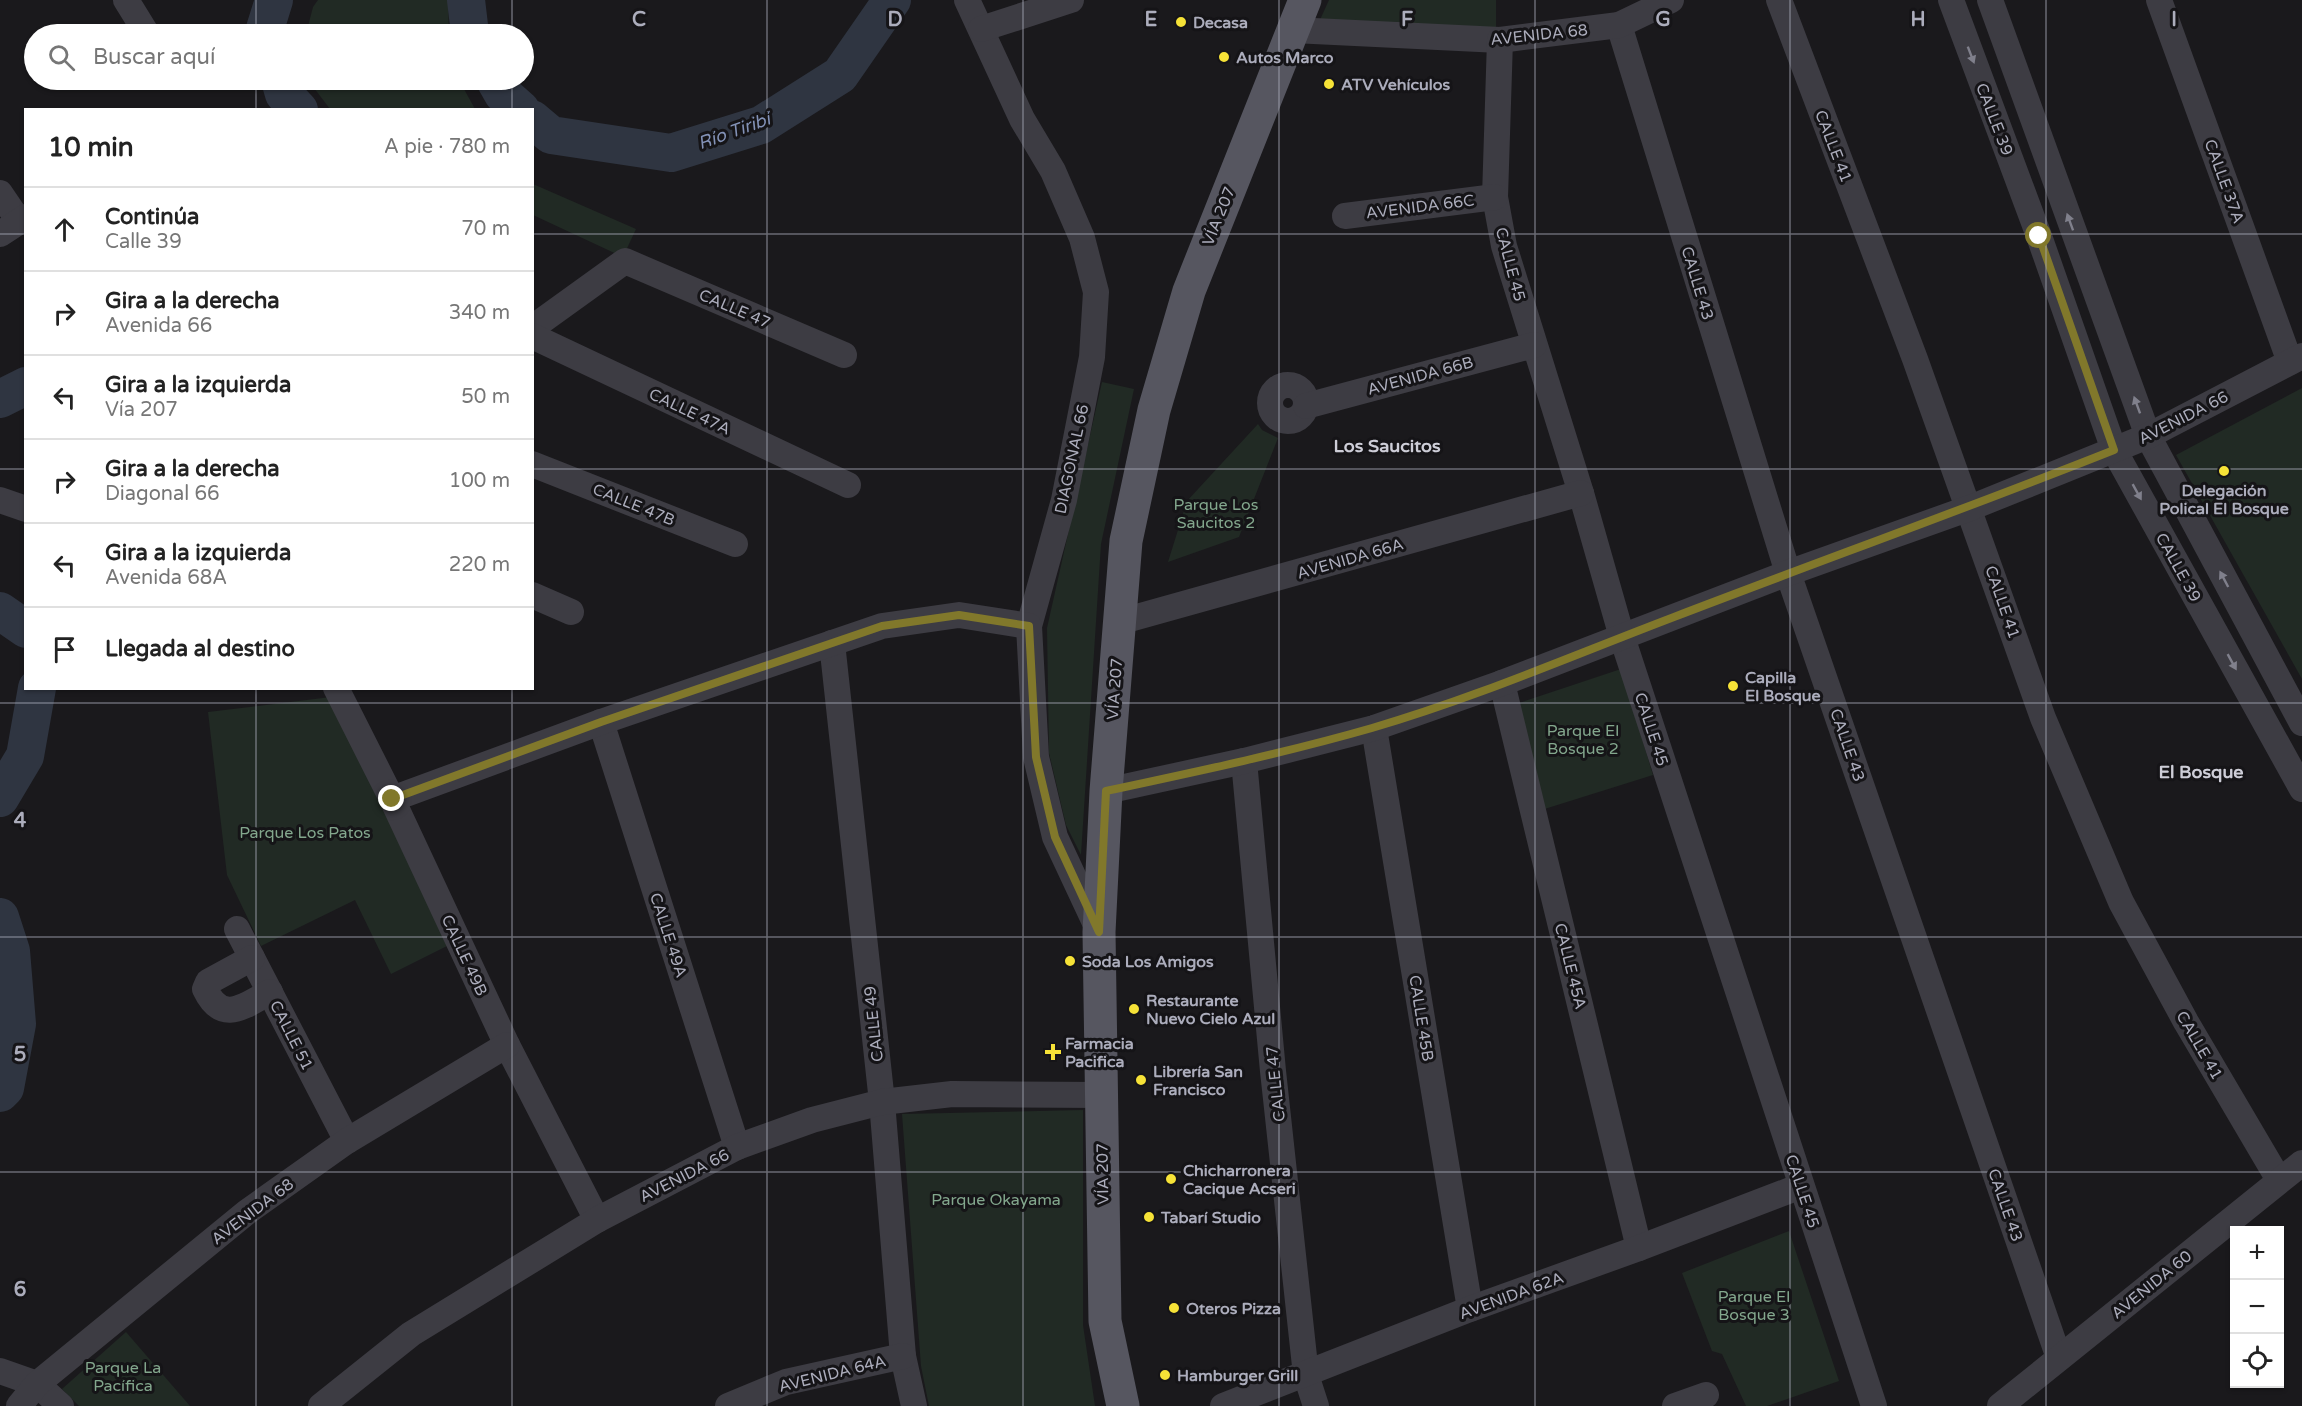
<!DOCTYPE html>
<html lang="es">
<meta charset="utf-8">
<style>
body{margin:0;font-family:"Varela Round",sans-serif;background:#f2f2f2;color:#222}
.controls{position:absolute;right:18px;bottom:18px;display:grid;overflow:hidden;border-radius:0px;box-shadow:0 2px 4px #0004}
.controls button{width:54px;height:54px;display:grid;place-items:center;padding:0;border:0;border-bottom:2px solid #e0e0e0;background:#fff;color:#222;font:30px sans-serif}
.stop{position:absolute;width:18px;height:18px;margin:-14px;border:4px solid #81782b;border-radius:50%;background:#fff}
.stop.end{background:#81782b;border-color:#fff;box-shadow:0 2px 6px #0008}
.list{margin:0;padding:0;list-style:none}
h2{display:flex;justify-content:space-between;align-items:center;height:78px;margin:0;padding:0 24px;font-size:26px}
h2 small{font-size:20px;font-weight:400;color:#767676}
.list li{display:grid;grid-template-columns:39px 1fr auto;gap:18px;align-items:center;box-sizing:border-box;height:84px;padding:0 24px;border-top:2px solid #e0e0e0}
.list b{display:block;font-size:22px;white-space:nowrap}
.list p{margin:0;font-size:20px;white-space:nowrap;color:#767676}
.list em{font-size:20px;font-style:normal;color:#767676}
.icon{flex:none;width:33px;height:33px;fill:none;stroke:currentColor;stroke-width:2;stroke-linecap:round;stroke-linejoin:round}
.map{position:relative;flex:none;width:2302px;height:1406px;overflow:hidden}
.search{position:absolute;background:#fff;box-shadow:0 2px 4px #0004;left:24px;top:24px;width:510px;height:66px;display:flex;align-items:center;gap:15px;box-sizing:border-box;padding:0 21px;border-radius:33px;color:#767676;font-size:22px}
.panel{position:absolute;background:#fff;box-shadow:0 2px 4px #0004;left:24px;top:108px;width:510px;height:582px;border-radius:0px}
.map>svg:first-child{display:block}
</style>
<div class="map">
<svg width="2302" height="1406" viewBox="0 0 2302 1406">
<rect width="100%" height="100%" fill="#1a191c"/>
<g fill="#212a24">
<polygon points="318,0 448,0 449,34 306,34 313,7"/>
<polygon points="1329,0 1496,0 1496,32 1319,22"/>
<polygon points="308,80 459,80 475,109 330,109"/>
<polygon points="533,184 636,229 623,257 533,215"/>
<polygon points="1102,382 1134,389 1101,544 1081,855 1066,825 1049,753 1047,628"/>
<polygon points="2302,388 2302,679 2176,455"/>
<polygon points="1258,424 1262,430 1278,438 1239,537 1168,562 1187,501"/>
<polygon points="1621,669 1653,775 1535,812 1507,707"/>
<polygon points="331,697 451,944 391,974 355,900 261,946 227,875 208,712"/>
<polygon points="1083,1110 1083,1325 1095,1406 929,1406 921,1366 902,1114"/>
<polygon points="1789,1231 1839,1381 1767,1406 1746,1406 1722,1354 1712,1351 1682,1273"/>
<polygon points="126,1332 190,1406 79,1406 62,1389"/>
</g>
<g fill="none" stroke-linecap="round" stroke-linejoin="round">
<g stroke="#2f3541" stroke-width="38">
<polyline points="466,0 470,34"/>
<polyline points="267,34 265,29 274,0"/>
<polyline points="280,80 284,94 299,110"/>
<polyline points="495,80 503,94 521,110"/>
<polyline points="532,119 551,135 671,153 761,125 840,75 892,0"/>
<polyline points="0,399 26,386"/>
<polyline points="0,611 26,629"/>
<polyline points="0,798 25,756 37,688"/>
<polyline points="0,917 11,951 17,1024 5,1088 0,1093"/>
</g>
<g stroke="#3d3c43" stroke-width="26">
<polyline points="126,0 147,34"/>
<polyline points="967,0 1022,119 1053,171 1082,238 1096,292 1092,357 1064,500 1029,626 1036,757 1055,837 1098,929"/>
<polyline points="1779,0 1915,359 2043,718 2121,902 2186,1022 2279,1180"/>
<polyline points="1951,0 2039,236 2114,450 2302,789"/>
<polyline points="1990,0 2148,436 2302,723"/>
<polyline points="2159,0 2290,362"/>
<polyline points="1619,25 1788,573 2059,1358"/>
<polyline points="981,29 1071,0"/>
<polyline points="1293,30 1500,40 1619,25 1671,0"/>
<polyline points="1500,40 1495,197 1504,246 1581,493 1622,637 1874,1406"/>
<polyline points="0,193 19,221"/>
<polyline points="1345,216 1495,197"/>
<polyline points="0,234 26,217"/>
<polyline points="532,328 625,261 844,355"/>
<polyline points="532,336 848,485"/>
<circle cx="1288" cy="403" r="18"/>
<polyline points="1306,406 1534,345"/>
<polyline points="532,464 735,544"/>
<polyline points="0,500 26,509"/>
<polyline points="532,595 571,612"/>
<polyline points="1119,622 1581,493"/>
<polyline points="832,643 882,1102 903,1356 914,1406"/>
<polyline points="1502,683 1639,1248"/>
<polyline points="336,688 392,799 507,1045 597,1220"/>
<polyline points="601,722 737,1147"/>
<polyline points="1374,728 1470,1309"/>
<polyline points="1244,761 1273,1071 1306,1375 1316,1406"/>
<polyline points="1106,791 1244,761 1374,728 1502,683 1788,573 1970,508 2148,436 2302,356"/>
<polyline points="392,799 601,722 882,626 959,615 1029,626"/>
<polyline points="237,929 347,1141"/>
<path d="M 252,958 L 208,982 L 205,989 C 222,1025 244,1006 270,992"/>
<polyline points="0,1371 37,1384 61,1406"/>
<polyline points="19,1406 37,1384 247,1212 347,1141 507,1045"/>
<polyline points="321,1406 411,1334 597,1220 737,1147 812,1120 882,1102 952,1094 1101,1095"/>
<polyline points="728,1406 786,1382 903,1356"/>
<polyline points="1223,1406 1470,1309 1639,1248 1801,1186"/>
<polyline points="1675,1406 1706,1395"/>
<polyline points="2000,1406 2302,1163"/>
</g>
<polyline stroke="#565660" stroke-width="33" points="1123,1406 1105,1321 1099,932 1106,791 1126,541 1154,410 1189,291 1305,0"/>
</g>
<defs><path id="oneway-solid" d="M-6-.8H1V-3.2L6.5 0L1 3.2V.8H-6Z" transform="scale(1.5)"/></defs>
<g fill="#80808c">
<use href="#oneway-solid" transform="translate(1971 55) rotate(69)"/>
<use href="#oneway-solid" transform="translate(2070 222) rotate(-110)"/>
<use href="#oneway-solid" transform="translate(2137 405) rotate(-110)"/>
<use href="#oneway-solid" transform="translate(2137 492) rotate(61)"/>
<use href="#oneway-solid" transform="translate(2224 579) rotate(-118)"/>
<use href="#oneway-solid" transform="translate(2232 662) rotate(61)"/>
</g>
<g fill="none" stroke-linecap="round" stroke-linejoin="round">
<path stroke="#81782b" stroke-width="8" d="M 392,799 L 601,722 L 882,626 L 959,615 L 1029,626 L 1036,757 L 1055,837 L 1099,932 L 1106,791 C 1195,772 1285,753 1372,728 C 1475,698 1574,655 1674,617 C 1820,561 1968,508 2114,450 L 2039,236"/>
</g>
<path fill="none" stroke="#acadbc" stroke-width="1.5" stroke-opacity="0.55" d="M 256,0 L 256,34M 512,0 L 512,34M 767,0 L 767,1406M 1023,0 L 1023,1406M 1279,0 L 1279,1406M 1535,0 L 1535,1406M 1790,0 L 1790,1406M 2046,0 L 2046,1406M 256,80 L 256,110M 512,80 L 512,110M 0,234 L 26,234M 532,234 L 2302,234M 0,469 L 26,469M 532,469 L 2302,469M 256,688 L 256,1406M 512,688 L 512,1406M 0,703 L 2302,703M 0,937 L 2302,937M 0,1172 L 2302,1172"/>
<g fill="#f6e237" stroke="#151417" stroke-width="2">
<circle cx="1181" cy="22" r="6"/>
<circle cx="1224" cy="57" r="6"/>
<circle cx="1329" cy="84" r="6"/>
<circle cx="2224" cy="471" r="6"/>
<circle cx="1733" cy="686" r="6"/>
<circle cx="1070" cy="961" r="6"/>
<circle cx="1134" cy="1009" r="6"/>
<path d="M1050 1043h6v6h6v6h-6v6h-6v-6h-6v-6h6z"/>
<circle cx="1141" cy="1080" r="6"/>
<circle cx="1171" cy="1179" r="6"/>
<circle cx="1149" cy="1217" r="6"/>
<circle cx="1174" cy="1308" r="6"/>
<circle cx="1165" cy="1375" r="6"/>
</g>
<g text-anchor="middle" stroke-width="6" stroke-linejoin="round" paint-order="stroke">
<g font-size="16" font-weight="bold" fill="#acadbc" stroke="#151417" text-anchor="start">
<text x="1193" y="28">Decasa</text>
<text x="1236" y="63">Autos Marco</text>
<text x="1341" y="90">ATV Vehículos</text>
<text x="2224" y="496" text-anchor="middle">Delegación<tspan x="2224" dy="18">Polical El Bosque</tspan></text>
<text x="1745" y="683">Capilla<tspan x="1745" dy="18">El Bosque</tspan></text>
<text x="1082" y="967">Soda Los Amigos</text>
<text x="1146" y="1006">Restaurante<tspan x="1146" dy="18">Nuevo Cielo Azul</tspan></text>
<text x="1065" y="1049">Farmacia<tspan x="1065" dy="18">Pacifica</tspan></text>
<text x="1153" y="1077">Librería San<tspan x="1153" dy="18">Francisco</tspan></text>
<text x="1183" y="1176">Chicharronera<tspan x="1183" dy="18">Cacique Acseri</tspan></text>
<text x="1161" y="1223">Tabarí Studio</text>
<text x="1186" y="1314">Oteros Pizza</text>
<text x="1177" y="1381">Hamburger Grill</text>
</g>
<g font-size="16" fill="#acadbc" stroke="#151417">
<text transform="translate(1539 34) rotate(-6)" y="6">AVENIDA 68</text>
<text transform="translate(1995 119) rotate(69)" y="6">CALLE 39</text>
<text transform="translate(1834 146) rotate(69)" y="6">CALLE 41</text>
<text transform="translate(2225 181) rotate(70)" y="6">CALLE 37A</text>
<text transform="translate(1420 206) rotate(-7)" y="6">AVENIDA 66C</text>
<text transform="translate(1218 216) rotate(-68)" y="6">VÍA 207</text>
<text transform="translate(1511 264) rotate(75)" y="6">CALLE 45</text>
<text transform="translate(1698 283) rotate(73)" y="6">CALLE 43</text>
<text transform="translate(735 308) rotate(23)" y="6">CALLE 47</text>
<text transform="translate(1420 375) rotate(-15)" y="6">AVENIDA 66B</text>
<text transform="translate(690 411) rotate(25)" y="6">CALLE 47A</text>
<text transform="translate(2183 417) rotate(-27)" y="6">AVENIDA 66</text>
<text transform="translate(1071 459) rotate(-78)" y="6">DIAGONAL 66</text>
<text transform="translate(634 504) rotate(22)" y="6">CALLE 47B</text>
<text transform="translate(1350 558) rotate(-16)" y="6">AVENIDA 66A</text>
<text transform="translate(2179 567) rotate(61)" y="6">CALLE 39</text>
<text transform="translate(2003 602) rotate(71)" y="6">CALLE 41</text>
<text transform="translate(1114 689) rotate(-86)" y="6">VÍA 207</text>
<text transform="translate(1652 729) rotate(72)" y="6">CALLE 45</text>
<text transform="translate(1848 745) rotate(71)" y="6">CALLE 43</text>
<text transform="translate(669 935) rotate(72)" y="6">CALLE 49A</text>
<text transform="translate(465 955) rotate(65)" y="6">CALLE 49B</text>
<text transform="translate(1571 966) rotate(76)" y="6">CALLE 45A</text>
<text transform="translate(1422 1018) rotate(81)" y="6">CALLE 45B</text>
<text transform="translate(873 1024) rotate(-96)" y="6">CALLE 49</text>
<text transform="translate(292 1035) rotate(63)" y="6">CALLE 51</text>
<text transform="translate(2200 1045) rotate(60)" y="6">CALLE 41</text>
<text transform="translate(1275 1084) rotate(-96)" y="6">CALLE 47</text>
<text transform="translate(1102 1174) rotate(-91)" y="6">VÍA 207</text>
<text transform="translate(684 1175) rotate(-27)" y="6">AVENIDA 66</text>
<text transform="translate(1803 1191) rotate(72)" y="6">CALLE 45</text>
<text transform="translate(2006 1205) rotate(71)" y="6">CALLE 43</text>
<text transform="translate(252 1211) rotate(-37)" y="6">AVENIDA 68</text>
<text transform="translate(2151 1284) rotate(-39)" y="6">AVENIDA 60</text>
<text transform="translate(1511 1295) rotate(-20)" y="6">AVENIDA 62A</text>
<text transform="translate(832 1373) rotate(-14)" y="6">AVENIDA 64A</text>
</g>
<g font-size="16" fill="#83a78d" stroke="#151417">
<text x="1216" y="510">Parque Los<tspan x="1216" dy="18">Saucitos 2</tspan></text>
<text x="1583" y="736">Parque El<tspan x="1583" dy="18">Bosque 2</tspan></text>
<text x="305" y="838">Parque Los Patos</text>
<text x="996" y="1205">Parque Okayama</text>
<text x="1754" y="1302">Parque El<tspan x="1754" dy="18">Bosque 3</tspan></text>
<text x="123" y="1373">Parque La<tspan x="123" dy="18">Pacífica</tspan></text>
</g>
<g font-size="18" font-style="italic" fill="#8392b7" stroke="#151417">
<text transform="translate(734 131) rotate(-20)" y="6">Río Tiribí</text>
</g>
<g font-size="18" font-weight="bold" fill="#cdcdd7" stroke="#151417">
<text x="1387" y="452">Los Saucitos</text>
<text x="2201" y="778">El Bosque</text>
</g>
</g>
<g font-size="20" text-anchor="middle" font-weight="bold" fill="#acadbc" stroke="#151417" stroke-width="6" stroke-linejoin="round" paint-order="stroke">
<text x="639" y="26">C</text>
<text x="895" y="26">D</text>
<text x="1151" y="26">E</text>
<text x="1407" y="26">F</text>
<text x="1663" y="26">G</text>
<text x="1918" y="26">H</text>
<text x="2174" y="26">I</text>
<text x="20" y="827">4</text>
<text x="20" y="1061">5</text>
<text x="20" y="1296">6</text>
</g>
</svg>
<div class="controls">
<button>+</button>
<button>−</button>
<button><svg class="icon" aria-label="locate" viewBox="0 0 24 24"><circle cx="12" cy="12" r="6"/><path d="M12 2v4M12 18v4M2 12h4M18 12h4"/></svg></button>
</div>
<div class="stop" style="left:2039px;top:236px"></div>
<div class="stop end" style="left:392px;top:799px"></div>
<div class="search"><svg class="icon" aria-label="search" viewBox="0 0 24 24"><circle cx="10" cy="10" r="6"/><path d="M15 15l6 6"/></svg>Buscar aquí</div>
<section class="panel">
<h2>10 min<small>A pie · 780 m</small></h2>
<ul class="list">
<li><svg class="icon" aria-label="ahead" viewBox="0 0 24 24"><path d="M12 20V5M6 11l6-6 6 6"/></svg><div><b>Continúa</b><p>Calle 39</p></div><em>70 m</em></li>
<li><svg class="icon" aria-label="right" viewBox="0 0 24 24"><path d="M7 20v-9h11M14 6l5 5-5 5"/></svg><div><b>Gira a la derecha</b><p>Avenida 66</p></div><em>340 m</em></li>
<li><svg class="icon" aria-label="left" viewBox="0 0 24 24"><path d="M17 20v-9H6M10 6l-5 5 5 5"/></svg><div><b>Gira a la izquierda</b><p>Vía 207</p></div><em>50 m</em></li>
<li><svg class="icon" aria-label="right" viewBox="0 0 24 24"><path d="M7 20v-9h11M14 6l5 5-5 5"/></svg><div><b>Gira a la derecha</b><p>Diagonal 66</p></div><em>100 m</em></li>
<li><svg class="icon" aria-label="left" viewBox="0 0 24 24"><path d="M17 20v-9H6M10 6l-5 5 5 5"/></svg><div><b>Gira a la izquierda</b><p>Avenida 68A</p></div><em>220 m</em></li>
<li><svg class="icon" aria-label="arrive" viewBox="0 0 24 24"><path d="M6 21V4h12l-3 4 3 4H6"/></svg><div><b>Llegada al destino</b></div></li>
</ul>
</section>
</div>
